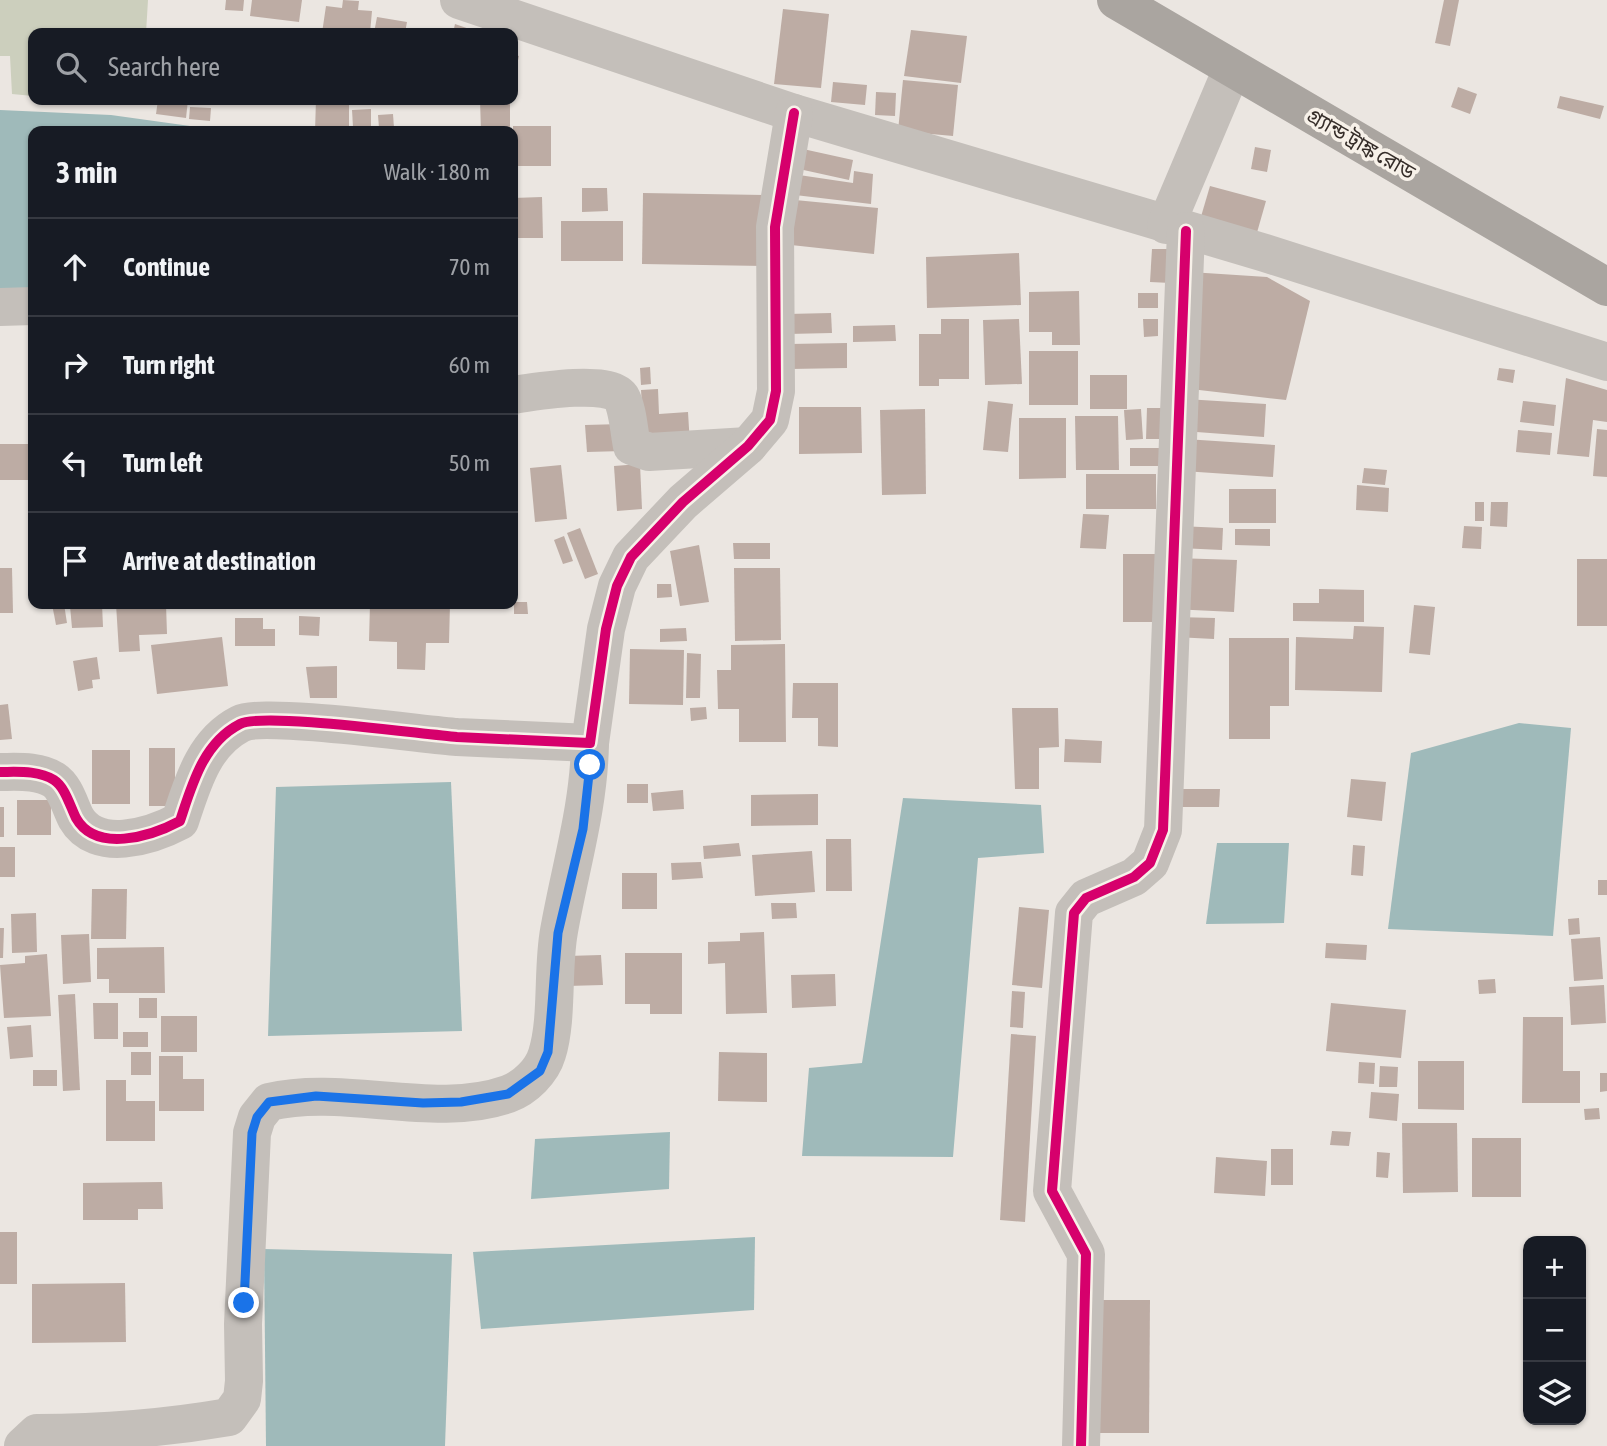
<!DOCTYPE html>
<meta charset="utf-8">
<style>
body{margin:0;font-family:"Asap Condensed","Noto Sans Bengali",sans-serif;background:#20242c;color:#f1f3f6}
.controls{position:absolute;right:21px;bottom:21px;display:grid;overflow:hidden;border-radius:14px;box-shadow:0 2px 5px #0004}
.controls button{width:63px;height:63px;display:grid;place-items:center;padding:0;border:0;border-bottom:2px solid #363941;background:#171b24;color:#f1f3f6;font:35px sans-serif}
.stop{position:absolute;width:21px;height:21px;margin:-16px;border:5px solid #1a73e8;border-radius:50%;background:#fff}
.stop.end{background:#1a73e8;border-color:#fff;box-shadow:0 2px 7px #0008}
.list{margin:0;padding:0;list-style:none}
h2{display:flex;justify-content:space-between;align-items:center;height:91px;margin:0;padding:0 28px;font-size:30px}
h2 small{font-size:23px;font-weight:400;color:#9ea1a6}
.list li{display:grid;grid-template-columns:46px 1fr auto;gap:21px;align-items:center;box-sizing:border-box;height:98px;padding:0 28px;border-top:2px solid #363941}
.list b{display:block;font-size:26px;white-space:nowrap}
.list em{font-size:23px;font-style:normal;color:#9ea1a6}
.icon{flex:none;width:38px;height:38px;fill:none;stroke:currentColor;stroke-width:2;stroke-linecap:round;stroke-linejoin:round}
.map{position:relative;flex:none;width:1607px;height:1446px;overflow:hidden}
.search{position:absolute;background:#171b24;box-shadow:0 2px 5px #0004;left:28px;top:28px;width:490px;height:77px;display:flex;align-items:center;gap:18px;box-sizing:border-box;padding:0 24px;border-radius:14px;color:#9ea1a6;font-size:26px}
.panel{position:absolute;background:#171b24;box-shadow:0 2px 5px #0004;left:28px;top:126px;width:490px;height:483px;border-radius:14px}
.map>svg:first-child{display:block}
</style>
<div class="map">
<svg width="1607" height="1446" viewBox="0 0 1607 1446">
<rect width="100%" height="100%" fill="#ebe6e1"/>
<polygon fill="#cccfbd" points="0,0 148,0 146,33 33,33 33,96 12,94 10,56 0,56"/>
<g fill="#9fbaba">
<polygon points="0,110 111,115 226,131 33,131 33,289 0,292"/>
<polygon points="1519,723 1571,728 1553,936 1388,929 1411,753"/>
<polygon points="451,782 462,1031 268,1036 276,787"/>
<polygon points="903,798 1041,805 1044,853 978,858 953,1157 802,1156 809,1068 862,1063"/>
<polygon points="1217,843 1289,843 1284,923 1206,924"/>
<polygon points="670,1132 669,1189 531,1199 535,1139"/>
<polygon points="755,1237 754,1310 481,1329 473,1252"/>
<polygon points="264,1249 452,1254 445,1446 266,1446"/>
</g>
<g fill="#bdaca4">
<polygon points="226,0 244,0 243,11 225,10"/>
<polygon points="252,0 302,0 299,22 250,16"/>
<polygon points="343,0 359,1 358,10 372,11 370,33 322,33 326,6 342,8"/>
<polygon points="1444,0 1459,0 1450,46 1435,43"/>
<polygon points="783,9 829,14 821,88 774,84"/>
<polygon points="377,17 407,22 405,33 374,33"/>
<polygon points="455,24 481,33 453,33"/>
<polygon points="911,30 967,36 961,83 904,76"/>
<polygon points="513,54 519,56 515,73 513,73"/>
<polygon points="903,80 958,85 953,136 898,131"/>
<polygon points="833,82 867,85 865,105 831,102"/>
<polygon points="1458,87 1477,94 1470,114 1451,107"/>
<polygon points="876,92 896,93 895,116 875,115"/>
<polygon points="1560,96 1604,106 1600,119 1557,108"/>
<polygon points="158,100 188,100 186,118 156,114"/>
<polygon points="316,100 349,100 349,131 315,131"/>
<polygon points="372,100 393,100 392,103"/>
<polygon points="480,100 510,100 510,131 481,131"/>
<polygon points="190,107 211,108 210,121 189,119"/>
<polygon points="371,109 371,126 353,127 352,110"/>
<polygon points="393,114 394,128 379,128 378,115"/>
<rect x="513" y="126" width="38" height="40"/>
<polygon points="1255,147 1271,150 1267,172 1251,169"/>
<polygon points="803,149 853,160 849,180 799,169"/>
<polygon points="854,171 873,174 871,204 795,195 799,175 853,183"/>
<polygon points="1210,186 1266,201 1256,236 1200,220"/>
<polygon points="582,188 607,188 608,211 582,212"/>
<polygon points="643,193 768,195 767,266 642,264"/>
<polygon points="542,197 543,238 513,238 513,198"/>
<polygon points="795,200 878,208 874,254 791,245"/>
<rect x="561" y="221" width="62" height="40"/>
<polygon points="1152,249 1172,249 1171,283 1150,282"/>
<polygon points="1019,253 1021,305 927,308 926,257"/>
<polygon points="1190,272 1267,277 1310,301 1286,400 1182,388"/>
<polygon points="1079,291 1080,345 1052,345 1052,332 1029,332 1029,292"/>
<rect x="1138" y="293" width="20" height="15"/>
<polygon points="831,313 832,333 788,334 787,314"/>
<polygon points="941,319 969,319 969,379 939,379 939,386 919,386 919,334 941,334"/>
<polygon points="1019,319 1022,384 985,385 983,320"/>
<polygon points="1143,319 1158,319 1158,336 1144,337"/>
<polygon points="895,325 896,341 853,342 853,326"/>
<polygon points="847,343 847,368 790,369 789,344"/>
<rect x="1029" y="351" width="49" height="54"/>
<polygon points="650,367 651,384 641,385 640,368"/>
<polygon points="1499,368 1515,370 1513,383 1497,380"/>
<rect x="1090" y="375" width="37" height="34"/>
<polygon points="1566,378 1607,390 1607,422 1593,420 1589,457 1557,454"/>
<polygon points="658,389 659,414 688,412 690,445 645,447 641,390"/>
<polygon points="1185,399 1266,404 1264,437 1183,431"/>
<polygon points="988,401 1013,404 1008,452 983,450"/>
<polygon points="1523,401 1556,405 1554,426 1520,422"/>
<polygon points="799,407 861,407 862,453 799,454"/>
<polygon points="1147,408 1164,408 1163,439 1146,439"/>
<polygon points="925,409 926,494 882,495 880,410"/>
<polygon points="1141,409 1143,439 1126,440 1124,410"/>
<polygon points="1075,416 1118,416 1119,470 1076,470"/>
<polygon points="1019,418 1066,418 1066,478 1019,479"/>
<polygon points="622,424 623,451 587,452 585,425"/>
<polygon points="1597,429 1607,430 1607,477 1593,476"/>
<polygon points="1518,430 1552,433 1550,455 1516,452"/>
<polygon points="1185,439 1275,445 1273,477 1183,471"/>
<rect x="0" y="444" width="33" height="36"/>
<rect x="1130" y="448" width="30" height="18"/>
<polygon points="640,464 642,509 617,511 614,466"/>
<polygon points="561,465 567,519 535,522 530,468"/>
<polygon points="1364,468 1387,470 1385,485 1362,483"/>
<rect x="1086" y="474" width="70" height="35"/>
<polygon points="1357,485 1389,488 1388,512 1356,510"/>
<rect x="1229" y="489" width="47" height="34"/>
<rect x="1475" y="502" width="9" height="19"/>
<polygon points="1491,502 1508,502 1507,527 1490,526"/>
<polygon points="1083,514 1109,515 1106,549 1080,548"/>
<polygon points="1179,526 1223,528 1222,550 1179,548"/>
<polygon points="1464,526 1482,527 1481,549 1462,548"/>
<polygon points="580,528 598,574 585,579 567,533"/>
<polygon points="1235,529 1270,529 1270,546 1235,545"/>
<polygon points="564,536 573,561 563,564 554,540"/>
<polygon points="733,543 770,543 770,559 734,559"/>
<polygon points="699,545 709,602 680,606 670,551"/>
<rect x="1123" y="554" width="40" height="68"/>
<polygon points="1175,558 1237,560 1234,612 1172,609"/>
<rect x="1577" y="559" width="30" height="67"/>
<polygon points="0,568 12,568 13,613 0,613"/>
<polygon points="734,568 780,568 781,640 735,641"/>
<polygon points="657,584 671,584 672,597 657,598"/>
<polygon points="1319,589 1364,590 1364,622 1293,621 1293,603 1319,603"/>
<polygon points="514,602 527,602 528,614 514,614"/>
<polygon points="52,604 64,604 67,623 56,625"/>
<polygon points="102,604 103,627 72,628 70,606"/>
<polygon points="116,604 166,604 167,634 139,635 140,651 119,652"/>
<polygon points="370,604 450,604 449,643 426,643 425,670 397,669 397,642 369,641"/>
<polygon points="1414,605 1435,607 1430,655 1409,653"/>
<polygon points="299,616 320,617 319,636 299,635"/>
<polygon points="1176,617 1215,618 1214,639 1175,637"/>
<polygon points="235,618 263,618 263,629 275,629 275,646 235,646"/>
<polygon points="1354,626 1384,627 1382,692 1295,690 1296,637 1353,639"/>
<polygon points="686,628 687,641 660,642 660,629"/>
<polygon points="222,637 228,686 157,694 151,645"/>
<polygon points="1229,638 1289,638 1289,706 1270,706 1270,739 1229,739"/>
<polygon points="785,644 786,742 739,742 739,709 718,709 717,670 731,670 731,645"/>
<polygon points="630,649 684,650 683,705 629,704"/>
<polygon points="687,653 701,654 700,698 686,698"/>
<polygon points="97,657 100,679 92,680 93,688 78,691 73,661"/>
<polygon points="337,666 337,698 310,698 306,667"/>
<polygon points="793,683 838,683 838,747 818,746 818,718 792,718"/>
<polygon points="8,704 12,739 0,740 0,705"/>
<polygon points="706,707 707,719 691,721 690,708"/>
<polygon points="1012,708 1058,708 1059,747 1039,748 1039,789 1015,789"/>
<polygon points="1065,739 1102,741 1101,763 1064,762"/>
<rect x="149" y="748" width="26" height="58"/>
<rect x="92" y="750" width="38" height="54"/>
<polygon points="1351,779 1386,782 1382,821 1347,817"/>
<rect x="627" y="784" width="21" height="19"/>
<polygon points="1167,789 1220,789 1219,807 1167,807"/>
<polygon points="683,790 684,809 653,811 651,793"/>
<polygon points="818,794 818,825 751,826 751,795"/>
<rect x="17" y="800" width="34" height="35"/>
<rect x="0" y="807" width="4" height="30"/>
<polygon points="826,839 851,839 852,891 826,891"/>
<polygon points="739,843 741,856 704,859 703,846"/>
<polygon points="1353,845 1365,846 1363,876 1351,875"/>
<rect x="0" y="847" width="15" height="30"/>
<polygon points="812,851 815,892 755,896 752,855"/>
<polygon points="701,862 703,878 672,880 671,863"/>
<rect x="622" y="873" width="35" height="36"/>
<rect x="1598" y="880" width="9" height="15"/>
<polygon points="92,889 127,889 126,939 91,939"/>
<polygon points="771,903 796,903 797,918 772,919"/>
<polygon points="1019,907 1049,910 1042,988 1012,985"/>
<polygon points="36,913 37,952 12,953 11,914"/>
<polygon points="1579,918 1580,934 1569,935 1568,919"/>
<polygon points="0,928 4,928 3,958 0,958"/>
<polygon points="764,932 767,1013 726,1014 725,963 708,964 708,942 740,941 740,933"/>
<polygon points="89,934 91,982 63,984 61,935"/>
<polygon points="1600,937 1603,979 1574,981 1571,939"/>
<polygon points="1326,943 1367,945 1366,960 1325,958"/>
<polygon points="164,947 165,993 109,993 109,979 97,979 97,948"/>
<polygon points="625,953 682,953 682,1014 650,1014 650,1004 625,1004"/>
<polygon points="47,954 51,1016 4,1018 0,965 25,963 25,956"/>
<polygon points="601,955 603,985 567,986 567,956"/>
<polygon points="835,974 836,1006 792,1008 791,975"/>
<polygon points="1495,979 1496,993 1479,994 1478,980"/>
<polygon points="1604,985 1606,1023 1571,1025 1569,987"/>
<polygon points="1012,991 1025,992 1023,1028 1010,1027"/>
<polygon points="75,994 80,1090 63,1091 58,995"/>
<rect x="139" y="998" width="18" height="20"/>
<polygon points="93,1003 118,1003 118,1039 94,1039"/>
<polygon points="1331,1003 1406,1010 1401,1058 1326,1051"/>
<rect x="161" y="1016" width="36" height="36"/>
<polygon points="1523,1017 1563,1017 1563,1071 1580,1071 1580,1103 1522,1103"/>
<polygon points="31,1025 33,1057 10,1059 7,1027"/>
<rect x="123" y="1032" width="25" height="15"/>
<polygon points="1011,1034 1036,1036 1025,1222 1000,1220"/>
<rect x="131" y="1052" width="20" height="23"/>
<polygon points="719,1052 767,1053 767,1102 718,1101"/>
<polygon points="159,1056 183,1056 183,1079 204,1079 204,1111 159,1111"/>
<polygon points="1418,1061 1464,1061 1464,1110 1418,1109"/>
<polygon points="1359,1062 1375,1063 1374,1084 1358,1083"/>
<polygon points="1380,1066 1398,1067 1397,1087 1379,1087"/>
<rect x="33" y="1070" width="24" height="16"/>
<polygon points="1600,1073 1607,1073 1607,1091 1600,1092"/>
<polygon points="106,1080 126,1080 126,1101 155,1101 155,1141 106,1141"/>
<polygon points="1371,1092 1399,1094 1397,1121 1369,1118"/>
<polygon points="1599,1108 1600,1119 1585,1120 1584,1109"/>
<polygon points="1402,1123 1457,1123 1458,1192 1403,1193"/>
<polygon points="1332,1131 1351,1132 1349,1146 1330,1145"/>
<rect x="1472" y="1138" width="49" height="59"/>
<rect x="1271" y="1149" width="22" height="36"/>
<polygon points="1377,1152 1390,1153 1388,1178 1376,1177"/>
<polygon points="1216,1157 1267,1161 1265,1196 1214,1193"/>
<polygon points="162,1182 163,1209 138,1209 138,1220 83,1220 83,1183"/>
<rect x="0" y="1232" width="17" height="52"/>
<polygon points="125,1283 126,1342 32,1343 32,1284"/>
<polygon points="1095,1300 1150,1300 1149,1433 1093,1433"/>
</g>
<g fill="none" stroke-linecap="round" stroke-linejoin="round">
<g stroke="#c4bfba" stroke-width="38">
<polyline points="459,0 794,113 1265,253 1607,362"/>
<polyline points="1166,225 1232,69"/>
<polyline points="0,307 33,306"/>
<path d="M 513,395 C 533,392 608,379 621,397 C 628,409 629,432 632,446 L 649,452 L 748,446"/>
<path d="M 0,772 C 17,772 38,770 54,780 C 65,787 70,806 76,818 C 96,853 150,837 180,821 C 192,785 203,743 240,724 C 263,712 419,734 457,737 C 501,739 546,741 590,743 L 606,629 L 617,586 L 631,557 L 683,502 L 748,446 L 770,420 L 776,391 L 775,227 L 794,113"/>
<path d="M 23,1446 L 37,1433 C 103,1433 165,1428 229,1417 L 242,1399 L 244,1381 L 243,1324 L 252,1133 L 257,1117 L 269,1102 C 345,1084 435,1120 508,1094 C 525,1088 542,1071 547,1054 C 558,1019 552,969 559,931 C 570,868 589,808 590,743"/>
<polyline points="1081,1446 1086,1254 1052,1191 1074,913 1086,898 1134,877 1150,863 1163,830 1186,231"/>
</g>
<polyline stroke="#aaa5a0" stroke-width="38" points="1116,0 1607,287"/>
<g stroke="#f7f1e9" stroke-width="15">
<g id="cycleway">
<path d="M 0,772 C 17,772 38,770 54,780 C 65,787 70,806 76,818 C 96,853 150,837 180,821 C 192,785 203,743 240,724 C 263,712 419,734 457,737 C 501,739 546,741 590,743 L 606,629 L 617,586 L 631,557 L 683,502 L 748,446 L 770,420 L 776,391 L 775,227 L 794,113"/>
<polyline points="1081,1446 1086,1254 1052,1191 1074,913 1086,898 1134,877 1150,863 1163,830 1186,231"/>
</g>
</g>
<use href="#cycleway" stroke="#d6006c" stroke-width="10"/>
</g>
<g fill="none" stroke-linecap="round" stroke-linejoin="round">
<polyline stroke="#1a73e8" stroke-width="9" points="244,1303 252,1133 257,1117 269,1102 316,1096 423,1103 461,1102 508,1094 540,1071 548,1052 558,933 583,829 590,765"/>
</g>
<g text-anchor="middle" stroke-width="7" stroke-linejoin="round" paint-order="stroke">
<g font-size="21" fill="#352d29" stroke="#f7f1e9">
<text transform="translate(1361 144) rotate(30)" y="7">গ্র্যান্ড ট্রাঙ্ক রোড</text>
</g>
</g>
</svg>
<div class="controls">
<button>+</button>
<button>−</button>
<button><svg class="icon" aria-label="layers" viewBox="0 0 24 24"><path d="M12 4l9 5-9 5-9-5zM3 14l9 5 9-5"/></svg></button>
</div>
<div class="stop" style="left:590px;top:765px"></div>
<div class="stop end" style="left:244px;top:1303px"></div>
<div class="search"><svg class="icon" aria-label="search" viewBox="0 0 24 24"><circle cx="10" cy="10" r="6"/><path d="M15 15l6 6"/></svg>Search here</div>
<section class="panel">
<h2>3 min<small>Walk · 180 m</small></h2>
<ul class="list">
<li><svg class="icon" aria-label="ahead" viewBox="0 0 24 24"><path d="M12 20V5M6 11l6-6 6 6"/></svg><div><b>Continue</b></div><em>70 m</em></li>
<li><svg class="icon" aria-label="right" viewBox="0 0 24 24"><path d="M7 20v-9h11M14 6l5 5-5 5"/></svg><div><b>Turn right</b></div><em>60 m</em></li>
<li><svg class="icon" aria-label="left" viewBox="0 0 24 24"><path d="M17 20v-9H6M10 6l-5 5 5 5"/></svg><div><b>Turn left</b></div><em>50 m</em></li>
<li><svg class="icon" aria-label="arrive" viewBox="0 0 24 24"><path d="M6 21V4h12l-3 4 3 4H6"/></svg><div><b>Arrive at destination</b></div></li>
</ul>
</section>
</div>
